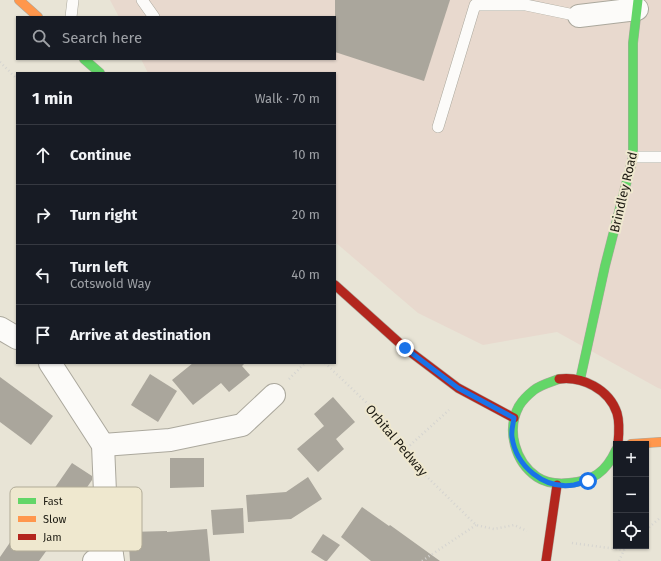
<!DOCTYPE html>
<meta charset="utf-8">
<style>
body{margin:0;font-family:"Fira Sans",sans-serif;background:#20242c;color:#f1f3f6}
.controls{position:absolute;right:12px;bottom:12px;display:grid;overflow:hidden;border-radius:0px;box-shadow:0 1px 3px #0004}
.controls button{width:36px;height:36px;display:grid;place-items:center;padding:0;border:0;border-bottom:1px solid #363941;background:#171b24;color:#f1f3f6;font:20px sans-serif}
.stop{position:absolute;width:12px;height:12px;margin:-9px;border:3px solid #1a73e8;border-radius:50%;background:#fff}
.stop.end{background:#1a73e8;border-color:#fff;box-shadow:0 1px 4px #0008}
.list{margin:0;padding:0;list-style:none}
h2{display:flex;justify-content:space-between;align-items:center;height:52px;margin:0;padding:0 16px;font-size:17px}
h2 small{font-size:13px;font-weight:400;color:#9ea1a6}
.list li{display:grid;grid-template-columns:26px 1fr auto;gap:12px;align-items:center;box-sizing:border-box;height:60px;padding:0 16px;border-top:1px solid #363941}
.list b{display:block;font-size:15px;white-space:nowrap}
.list p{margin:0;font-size:13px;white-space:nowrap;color:#9ea1a6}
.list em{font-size:13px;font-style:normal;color:#9ea1a6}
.icon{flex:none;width:22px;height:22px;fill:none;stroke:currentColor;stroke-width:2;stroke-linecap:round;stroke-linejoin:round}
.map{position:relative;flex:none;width:661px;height:561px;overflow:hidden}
.search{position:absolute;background:#171b24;box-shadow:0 1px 3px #0004;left:16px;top:16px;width:320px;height:44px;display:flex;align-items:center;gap:10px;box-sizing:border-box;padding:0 14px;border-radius:0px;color:#9ea1a6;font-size:15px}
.panel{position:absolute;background:#171b24;box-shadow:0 1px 3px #0004;left:16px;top:72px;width:320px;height:292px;border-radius:0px}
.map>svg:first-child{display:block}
</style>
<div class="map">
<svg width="661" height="561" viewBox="0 0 661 561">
<rect width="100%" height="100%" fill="#e8e4d6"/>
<polygon fill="#e8d9ce" points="110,0 661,0 661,389 658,388 557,332 483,345 418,313 335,242 335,73 148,73 141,59 335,59 335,17 119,17"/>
<g fill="#aaa69c">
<polygon points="335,0 450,0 424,81 335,52"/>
<polygon points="193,363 245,363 242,366 250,375 229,392 221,383 193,405 172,380"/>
<polygon points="150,374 177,391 158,422 131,405"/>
<polygon points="0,377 53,416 31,445 0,422"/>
<polygon points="333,397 355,422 336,439 344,449 318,472 297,449 324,426 314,414"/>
<polygon points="170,458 204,458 204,487 170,488"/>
<polygon points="72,463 92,476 92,480 77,502 83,505 63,534 60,532 39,561 0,561 0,557 31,512 36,515"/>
<polygon points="308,477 322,499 291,519 248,522 246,495 286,492"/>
<polygon points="362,507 389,526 390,525 440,561 371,561 341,537"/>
<polygon points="243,508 244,533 213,535 211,510"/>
<polygon points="207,529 210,561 130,561 128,532 167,531 167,532"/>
<polygon points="323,534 340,545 327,561 325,561 311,552"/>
</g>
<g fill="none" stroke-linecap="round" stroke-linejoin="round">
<g stroke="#aba89d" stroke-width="12">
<g id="lane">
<polyline points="142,0 154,17"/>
<polyline points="71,17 73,0"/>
<polyline points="438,127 475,5 526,5 579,16"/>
<polyline points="633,157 661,157"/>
</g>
</g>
<g stroke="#aba89d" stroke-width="24">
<g id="street">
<polyline points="579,16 637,9"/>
<polyline points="0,328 17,338"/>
<polyline points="50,363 103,445 106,516 113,561"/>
<polyline points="103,445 170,440 242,425 274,395"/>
<polyline points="94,561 112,556"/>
</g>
</g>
<g stroke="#aba89d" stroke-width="10">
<g id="fast">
<polyline points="84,59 100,73"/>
<path d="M 559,379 C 551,382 540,385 534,390 C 529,394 522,401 519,406 C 506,430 515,462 537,477 C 546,483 559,484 569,483 C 593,481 606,472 616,450"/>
<polyline points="580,380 605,266 633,157 633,43 638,0"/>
</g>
</g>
<g stroke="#aba89d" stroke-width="10">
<g id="slow">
<polyline points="19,0 38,17"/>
<polyline points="631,444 661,442"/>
</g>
</g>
<g stroke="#aba89d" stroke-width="10">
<g id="jam">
<polyline points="335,285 405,348 458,388 514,418"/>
<path d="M 559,379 C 582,376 609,389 617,413 C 620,423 619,434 618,444"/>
<polyline points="546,561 557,485"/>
</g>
</g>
<g stroke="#d5d4d0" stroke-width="2.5" stroke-dasharray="1 3" stroke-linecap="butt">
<polyline points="0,62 17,79"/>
<polyline points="325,363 368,404 407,448 412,462 476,525 494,529 514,525 527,531"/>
<polyline points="289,379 305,363"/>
<polyline points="407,448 449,410"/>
<polyline points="646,530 661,517"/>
<polyline points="572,543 624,550"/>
<polyline points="422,561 476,525"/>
<polyline points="619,561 624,550 628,546"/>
</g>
<use href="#lane" stroke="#fcfbf9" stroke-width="11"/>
<use href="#street" stroke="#fcfbf9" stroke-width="22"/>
<use href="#fast" stroke="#63d668" stroke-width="9"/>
<use href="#slow" stroke="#ff974d" stroke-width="9"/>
<use href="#jam" stroke="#b3261e" stroke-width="9"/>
</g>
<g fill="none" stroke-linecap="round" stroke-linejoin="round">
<path stroke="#1a73e8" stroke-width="5" d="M 405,348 L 458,388 L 514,418 C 513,424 511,431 512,437 C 516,466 544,490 574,485 C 578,484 584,482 588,481"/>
</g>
<g text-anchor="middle" stroke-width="4" stroke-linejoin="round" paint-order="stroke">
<g font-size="13" fill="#1f1d14" stroke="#efe8cf">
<text transform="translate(623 192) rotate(-77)" y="5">Brindley Road</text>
<text transform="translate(397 440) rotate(50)" y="5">Orbital Pedway</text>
</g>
</g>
<rect x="10" y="487" width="132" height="64" rx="6" fill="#efe8cf" stroke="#b1ab97" stroke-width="1"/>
<rect x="18" y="498" width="18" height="6" fill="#63d668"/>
<rect x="18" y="516" width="18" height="6" fill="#ff974d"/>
<rect x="18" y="534" width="18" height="6" fill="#b3261e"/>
<g font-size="11" fill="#1f1d14">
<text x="43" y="505">Fast</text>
<text x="43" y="523">Slow</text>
<text x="43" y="541">Jam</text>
</g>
</svg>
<div class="controls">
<button>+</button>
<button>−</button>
<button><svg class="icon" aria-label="locate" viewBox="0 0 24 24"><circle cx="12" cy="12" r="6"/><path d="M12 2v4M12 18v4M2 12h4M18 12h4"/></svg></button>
</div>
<div class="stop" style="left:588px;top:481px"></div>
<div class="stop end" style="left:405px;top:348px"></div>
<div class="search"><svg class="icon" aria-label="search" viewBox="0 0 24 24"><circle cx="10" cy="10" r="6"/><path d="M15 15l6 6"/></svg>Search here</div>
<section class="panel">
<h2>1 min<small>Walk · 70 m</small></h2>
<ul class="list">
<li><svg class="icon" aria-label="ahead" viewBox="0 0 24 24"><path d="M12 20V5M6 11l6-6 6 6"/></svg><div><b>Continue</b></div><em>10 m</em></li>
<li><svg class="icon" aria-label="right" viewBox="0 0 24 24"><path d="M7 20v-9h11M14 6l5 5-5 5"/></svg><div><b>Turn right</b></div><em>20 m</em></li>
<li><svg class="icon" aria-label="left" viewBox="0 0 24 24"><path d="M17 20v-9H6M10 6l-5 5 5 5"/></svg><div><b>Turn left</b><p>Cotswold Way</p></div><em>40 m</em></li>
<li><svg class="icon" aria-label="arrive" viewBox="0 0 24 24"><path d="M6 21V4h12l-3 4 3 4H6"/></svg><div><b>Arrive at destination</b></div></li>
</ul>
</section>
</div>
